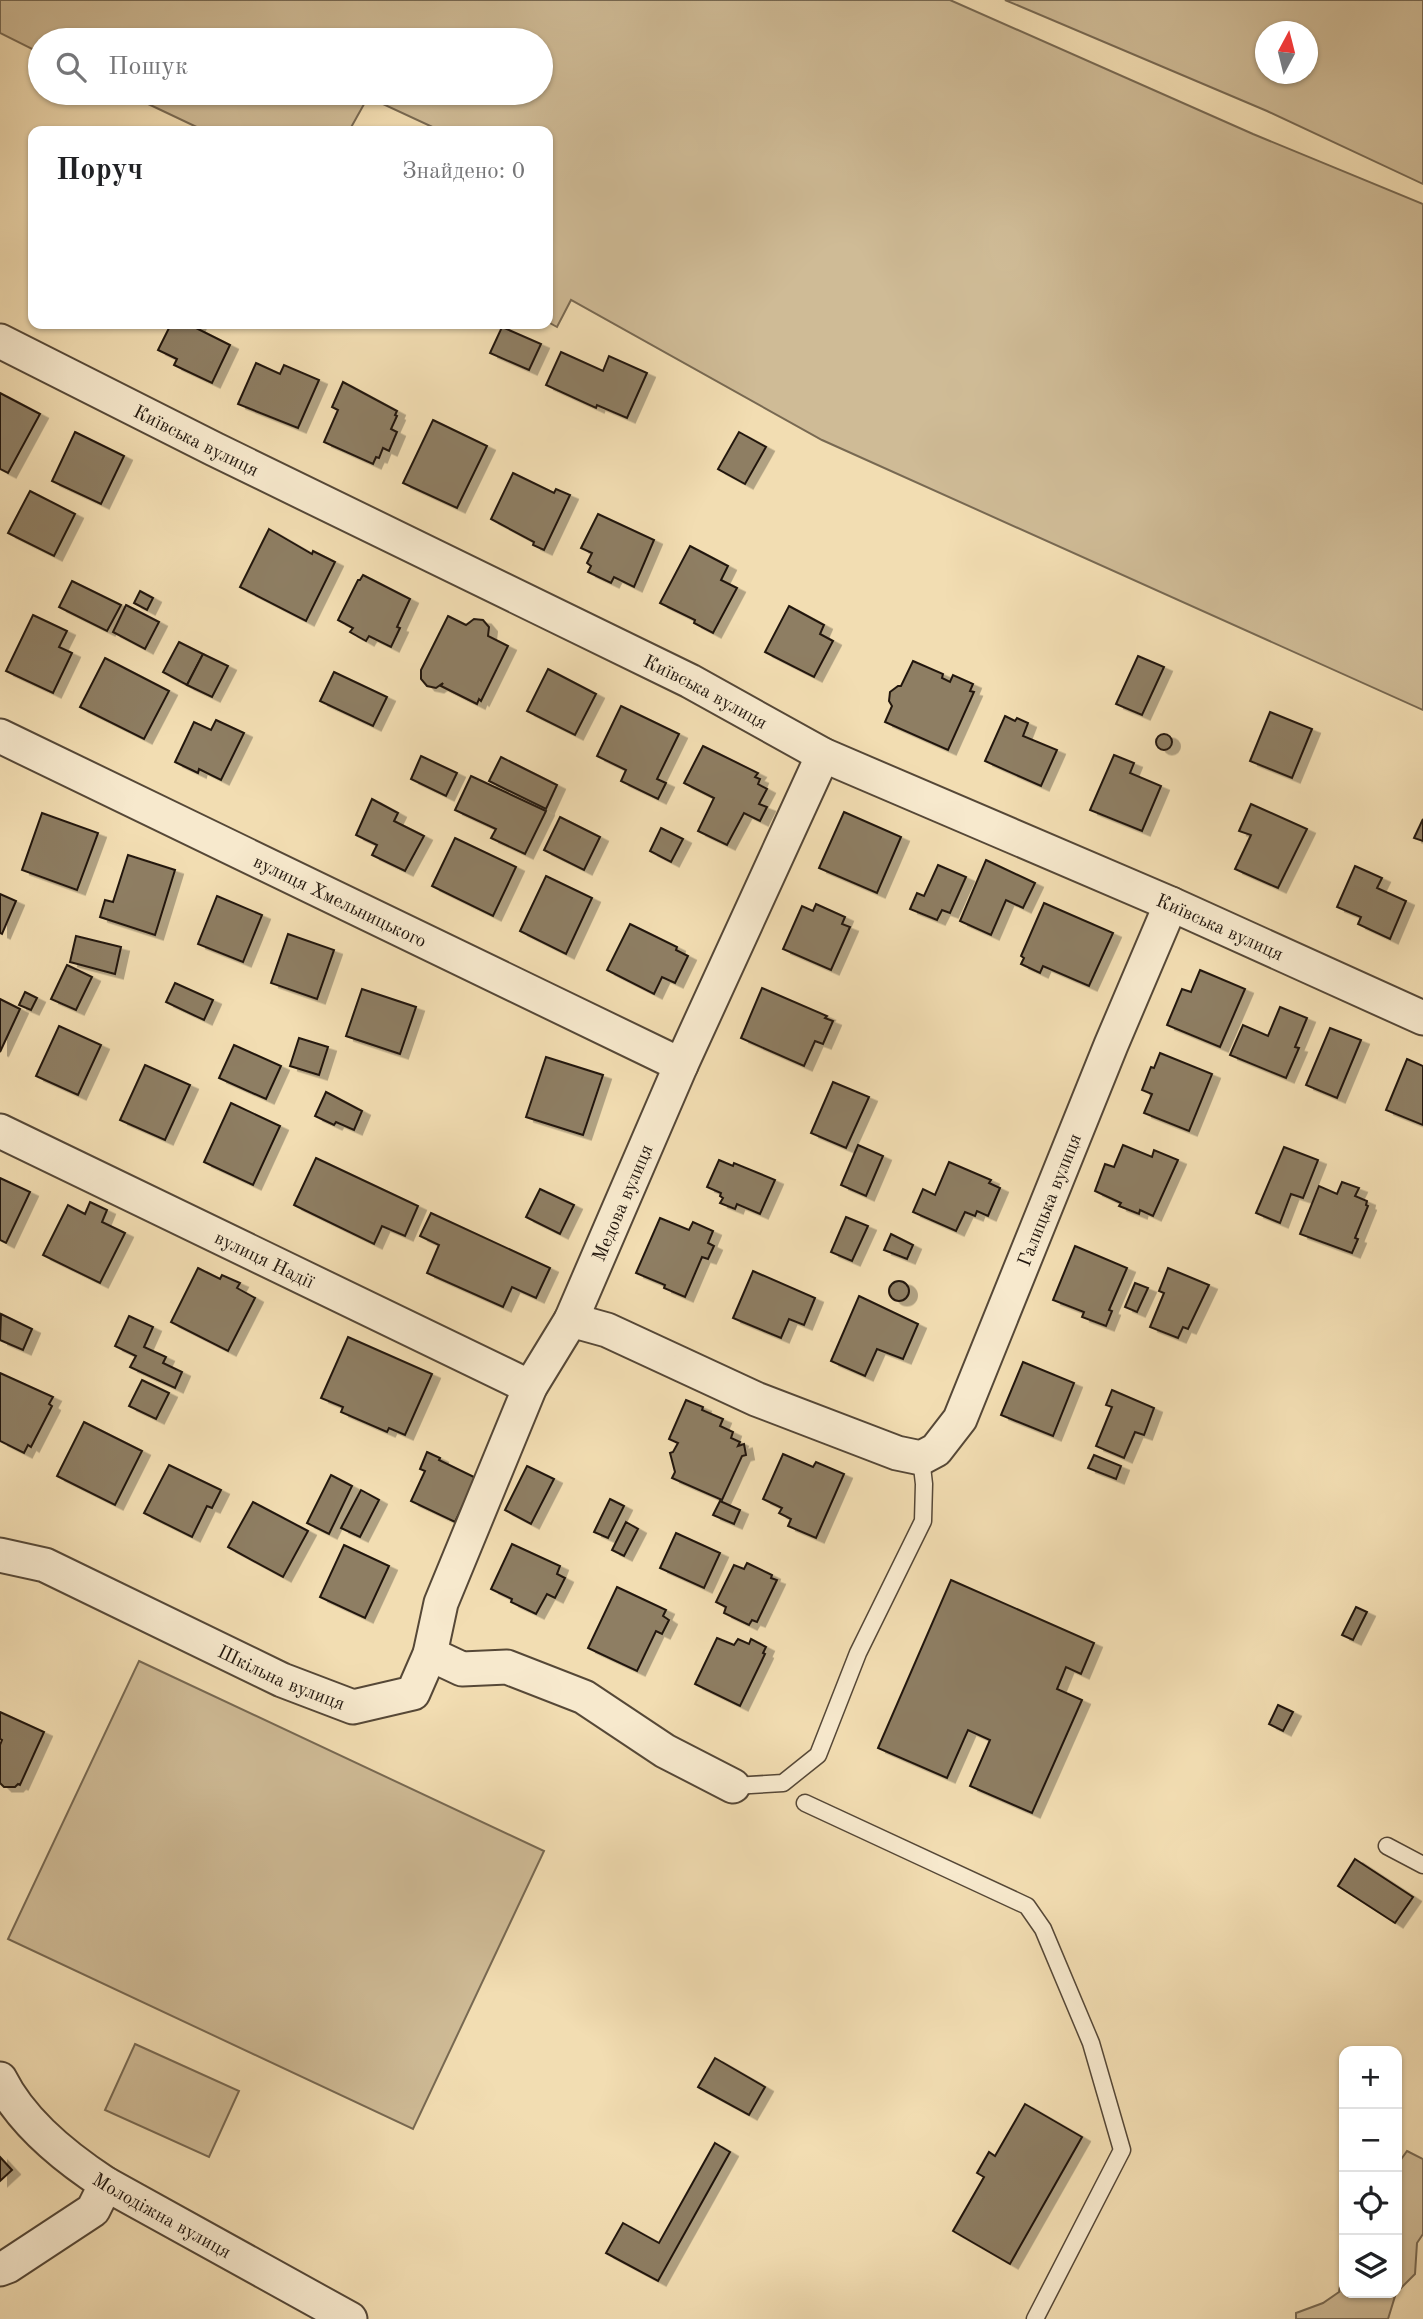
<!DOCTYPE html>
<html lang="uk">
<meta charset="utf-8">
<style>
body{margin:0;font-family:"Old Standard TT",serif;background:#f6f6f6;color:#202124}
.controls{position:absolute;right:21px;bottom:21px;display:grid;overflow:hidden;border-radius:14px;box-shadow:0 2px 5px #0004}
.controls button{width:63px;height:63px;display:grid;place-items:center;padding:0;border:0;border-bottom:2px solid #e0e0e0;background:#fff;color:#202124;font:35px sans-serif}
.compass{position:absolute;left:1255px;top:21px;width:63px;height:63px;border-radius:50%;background:#fff;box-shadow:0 2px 5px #0004;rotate:7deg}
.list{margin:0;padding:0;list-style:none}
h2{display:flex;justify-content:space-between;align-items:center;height:91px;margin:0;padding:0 28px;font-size:30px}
h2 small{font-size:23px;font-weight:400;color:#757577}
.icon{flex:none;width:38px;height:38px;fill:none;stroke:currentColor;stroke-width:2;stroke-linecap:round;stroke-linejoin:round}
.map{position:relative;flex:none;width:1423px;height:2319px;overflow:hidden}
.search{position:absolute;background:#fff;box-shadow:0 2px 5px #0004;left:28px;top:28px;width:525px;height:77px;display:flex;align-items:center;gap:18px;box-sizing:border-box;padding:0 24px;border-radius:38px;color:#757577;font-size:26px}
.panel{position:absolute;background:#fff;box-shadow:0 2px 5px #0004;left:28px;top:126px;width:525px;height:203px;border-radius:14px}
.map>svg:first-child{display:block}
</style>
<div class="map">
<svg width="1423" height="2319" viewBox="0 0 1423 2319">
<defs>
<filter id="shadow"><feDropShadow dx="8" dy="4.5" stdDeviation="0" flood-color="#0004"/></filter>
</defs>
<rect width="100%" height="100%" fill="#f2ddb2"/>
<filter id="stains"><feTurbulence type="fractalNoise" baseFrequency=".00286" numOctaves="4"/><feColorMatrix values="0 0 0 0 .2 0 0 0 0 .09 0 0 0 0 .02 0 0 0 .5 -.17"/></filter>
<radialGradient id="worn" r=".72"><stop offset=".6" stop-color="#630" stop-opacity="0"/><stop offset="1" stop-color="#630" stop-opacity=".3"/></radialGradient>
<g fill="#cfbb96" stroke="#786952" stroke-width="2" fill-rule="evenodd">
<polygon points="0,0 950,0 1253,134 1423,204 1423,710 822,440 571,300 557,327 548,322 548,131 441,131 368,97 349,131 205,131 125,93 541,93 541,40 40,40 40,53 0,33"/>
<path d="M 1005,0 L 1423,0 L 1423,184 L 1267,111 ZM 1266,32 L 1308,32 L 1308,74 L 1266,74 Z"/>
<polygon points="139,1661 544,1851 413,2129 8,1939"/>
<polygon points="135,2044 239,2091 209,2157 105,2110"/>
<polygon points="1407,2151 1423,2159 1423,2234 1417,2243 1415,2274 1397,2292 1397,2165"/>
<polygon points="1344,2260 1344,2293 1396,2293 1388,2319 1296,2319 1296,2313 1323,2303 1339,2292"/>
</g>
<g fill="#8e7e63" stroke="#22170e" stroke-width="2" filter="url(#shadow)">
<polygon points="171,324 198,324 196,328 230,345 212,383 174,365 177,359 158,350"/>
<polygon points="502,327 541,344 529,370 490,353"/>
<polygon points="561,352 603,371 609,356 647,373 627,418 597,405 596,408 546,385"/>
<polygon points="256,363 280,374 284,365 319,380 298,428 238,404"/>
<polygon points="343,382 397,411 395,415 397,416 391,429 397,432 389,451 383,448 379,458 376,457 373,464 324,442 338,410 332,407"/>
<polygon points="0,393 40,414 8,473 0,469"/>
<polygon points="433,420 487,446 457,508 403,483"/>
<polygon points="75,432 124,456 101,504 52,481"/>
<polygon points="739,432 766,447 745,484 718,469"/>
<polygon points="513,473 554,493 556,489 570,495 544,550 533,545 534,542 491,519"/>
<polygon points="30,491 75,514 54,556 8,533"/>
<polygon points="598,514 654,540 634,587 614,577 611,583 588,572 591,566 587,563 592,553 581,548"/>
<polygon points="269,529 312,554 313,551 335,562 306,621 240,587"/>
<polygon points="690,546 728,566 721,580 737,588 713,633 694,623 695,620 660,603"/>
<polygon points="363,575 410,599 397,627 400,628 391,647 369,636 366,641 350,632 353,628 338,620 358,580 360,580"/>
<polygon points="72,581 121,605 107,631 59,607"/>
<polygon points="140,591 153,598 147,610 134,603"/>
<polygon points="126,605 159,622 145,649 113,632"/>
<polygon points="789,606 824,625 820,634 833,641 814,677 765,652"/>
<polygon points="33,615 67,631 59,647 72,653 53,693 6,671"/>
<polygon points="448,616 466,625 474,619 483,620 489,627 488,636 508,646 481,701 479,699 477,704 441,686 443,683 436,688 427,686 421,679 421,670"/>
<polygon points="179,642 203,654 187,685 163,672"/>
<polygon points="203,654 228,666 212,697 187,685"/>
<polygon points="1138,656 1164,667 1142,715 1116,704"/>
<polygon points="105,658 169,691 144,739 80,707"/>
<polygon points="913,661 943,674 942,678 950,682 953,675 973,684 970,691 974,692 948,750 885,722 892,706 889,701 890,692 898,686 901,686"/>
<polygon points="548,669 596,694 575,735 527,711"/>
<polygon points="334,672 387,697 373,726 320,701"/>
<polygon points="621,706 679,734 657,779 666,783 658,799 621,781 626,770 597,756"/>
<polygon points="1270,712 1312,729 1292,778 1250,761"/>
<polygon points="1005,716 1015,721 1017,718 1028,723 1023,736 1057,750 1041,786 985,761"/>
<polygon points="216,720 244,733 221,780 199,769 198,773 175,762 194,722 211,730"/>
<circle cx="1164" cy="742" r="8"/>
<polygon points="703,746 758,773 755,777 760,779 758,784 767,789 759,804 767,807 760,821 744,813 727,845 698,831 714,798 684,783"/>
<polygon points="1114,755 1134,763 1130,773 1161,786 1142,831 1090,810"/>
<polygon points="421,756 457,773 446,796 411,779"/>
<polygon points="501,757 557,785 546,809 489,781"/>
<polygon points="471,776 546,811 525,854 491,838 496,829 455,810"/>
<polygon points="372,799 398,813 394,821 424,836 405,871 372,855 377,845 356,835"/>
<polygon points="1251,804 1307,829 1278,888 1235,869 1251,835 1239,831"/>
<polygon points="844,812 901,837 877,893 819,868"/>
<polygon points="42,813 98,833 77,890 22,870"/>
<polygon points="560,817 600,837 584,870 544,850"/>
<polygon points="1423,819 1423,841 1414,838"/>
<polygon points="661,828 683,839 671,862 650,851"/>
<polygon points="455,838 516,867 493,916 432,886"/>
<polygon points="128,855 175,870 155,935 100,917 105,900 113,902"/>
<polygon points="986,860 1035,883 1023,908 1006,900 991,935 960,921"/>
<polygon points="938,865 966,877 950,913 942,910 937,920 910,909 917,893 924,896"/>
<polygon points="1355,866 1382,878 1377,888 1406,901 1390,939 1358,924 1361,917 1337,907"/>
<polygon points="546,876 592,898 566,954 520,931"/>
<polygon points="0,894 16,901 2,934 0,933"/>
<polygon points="217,896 262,915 243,962 198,944"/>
<polygon points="1044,903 1113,933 1089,986 1043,966 1040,973 1021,964 1024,958 1021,956"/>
<polygon points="816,904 845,917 842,924 850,927 831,970 783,949 802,906 813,911"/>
<polygon points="630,924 677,947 676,950 688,956 675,983 662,977 654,994 607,970"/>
<polygon points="288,934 334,950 317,999 271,983"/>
<polygon points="76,936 121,947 115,974 70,962"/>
<polygon points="67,965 92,977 76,1010 51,999"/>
<polygon points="1200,970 1245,989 1220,1047 1167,1025 1182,989 1191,992"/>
<polygon points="175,983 213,1000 204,1020 166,1002"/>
<polygon points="762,988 827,1016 825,1018 833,1021 823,1044 815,1041 804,1066 741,1038"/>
<polygon points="362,989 416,1007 400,1054 346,1036"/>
<polygon points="25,992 37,998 31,1010 19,1005"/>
<polygon points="0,999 20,1009 0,1052"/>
<polygon points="1280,1007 1307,1018 1295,1047 1299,1048 1286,1078 1230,1055 1243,1025 1268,1036"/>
<polygon points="59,1026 101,1045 78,1095 36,1076"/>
<polygon points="1330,1028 1361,1040 1337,1098 1306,1085"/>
<polygon points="299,1038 328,1047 319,1075 290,1066"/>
<polygon points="234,1045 281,1066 266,1099 219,1078"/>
<polygon points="1160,1053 1212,1074 1189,1131 1144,1113 1152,1094 1142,1090 1151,1067 1154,1068"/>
<polygon points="546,1057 603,1075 583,1135 526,1117"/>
<polygon points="1407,1059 1423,1066 1423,1125 1386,1110"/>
<polygon points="145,1065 190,1085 165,1140 120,1120"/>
<polygon points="833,1082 869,1097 846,1148 811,1133"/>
<polygon points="326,1092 362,1111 354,1130 336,1122 334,1125 315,1116"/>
<polygon points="231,1103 280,1126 253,1185 204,1162"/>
<polygon points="858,1145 883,1156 866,1196 841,1185"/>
<polygon points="1123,1145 1152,1157 1154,1150 1178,1160 1153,1216 1140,1210 1139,1214 1119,1206 1121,1203 1095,1191 1105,1164 1114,1167"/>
<polygon points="1284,1147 1318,1160 1303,1198 1291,1194 1280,1223 1256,1213"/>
<polygon points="316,1158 418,1206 405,1236 382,1226 374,1244 294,1205"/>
<polygon points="719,1160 733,1166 734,1163 775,1180 760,1214 737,1204 735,1209 720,1203 723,1198 720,1196 721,1193 707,1187"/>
<polygon points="949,1162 991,1180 989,1183 1000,1188 988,1216 977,1211 975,1216 965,1212 956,1231 913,1212 923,1189 935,1195"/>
<polygon points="0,1178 30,1192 6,1243 0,1240"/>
<polygon points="1342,1182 1359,1188 1355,1196 1367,1201 1366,1205 1368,1206 1355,1238 1358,1239 1352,1253 1300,1234 1319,1186 1337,1194"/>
<polygon points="540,1189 574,1205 560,1234 526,1217"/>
<polygon points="90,1202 107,1210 102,1222 125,1233 100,1283 43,1255 68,1205 85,1214"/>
<polygon points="431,1213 550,1268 536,1298 512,1287 503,1307 427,1273 439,1245 420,1236"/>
<polygon points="846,1217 868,1226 852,1261 831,1252"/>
<polygon points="660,1218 689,1230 693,1222 713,1231 708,1243 714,1246 708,1259 702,1257 685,1297 664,1288 665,1285 636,1273"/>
<polygon points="891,1234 913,1245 907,1259 884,1250"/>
<polygon points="1075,1246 1127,1268 1109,1310 1112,1311 1106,1326 1082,1317 1084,1312 1053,1300"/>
<polygon points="198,1268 220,1279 222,1275 240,1283 237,1288 255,1298 228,1351 171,1322"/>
<polygon points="1168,1268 1209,1285 1188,1329 1183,1327 1178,1338 1150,1327 1164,1293 1159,1291"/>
<polygon points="753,1271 815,1298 804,1325 789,1319 781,1338 733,1318"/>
<circle cx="899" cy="1291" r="10"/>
<polygon points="1135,1283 1148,1288 1137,1312 1125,1307"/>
<polygon points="859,1296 918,1324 903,1359 877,1349 865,1376 831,1361"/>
<polygon points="1,1314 32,1329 23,1350 0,1340"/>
<polygon points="129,1316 153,1327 144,1347 166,1357 163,1363 182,1372 175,1388 130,1367 136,1356 115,1346"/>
<polygon points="348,1337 432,1374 405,1435 389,1428 387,1432 341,1412 343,1407 321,1398"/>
<polygon points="1023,1362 1074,1383 1053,1436 1001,1415"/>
<polygon points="0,1373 53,1397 49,1404 52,1406 31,1447 28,1445 24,1453 0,1441"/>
<polygon points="142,1380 169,1393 156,1419 129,1406"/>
<polygon points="1112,1390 1154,1408 1144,1435 1135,1432 1124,1458 1096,1446 1112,1407 1106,1405"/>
<polygon points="686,1400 703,1407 702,1410 723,1419 720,1426 733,1432 731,1438 740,1442 738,1446 744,1444 746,1455 742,1456 722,1500 672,1478 675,1472 670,1453 673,1452 678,1443 669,1439"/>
<polygon points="84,1422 142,1451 115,1505 57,1476"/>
<polygon points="427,1452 440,1458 439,1460 476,1478 455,1522 411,1501 425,1471 420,1469"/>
<polygon points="783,1454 813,1467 816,1462 844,1474 816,1538 788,1526 791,1519 779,1513 782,1508 763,1499"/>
<polygon points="1094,1455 1121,1466 1116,1479 1088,1468"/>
<polygon points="169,1465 221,1490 212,1508 207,1506 192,1537 144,1513"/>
<polygon points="527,1466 554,1479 531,1524 505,1510"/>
<polygon points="331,1475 352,1486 329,1534 307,1523"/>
<polygon points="361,1490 379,1500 360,1537 341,1528"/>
<polygon points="610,1499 624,1506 608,1538 594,1532"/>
<polygon points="720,1501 740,1510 734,1524 713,1515"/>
<polygon points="253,1502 308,1531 283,1577 228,1547"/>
<polygon points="626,1522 638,1529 624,1556 612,1550"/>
<polygon points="676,1533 720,1553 704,1588 660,1568"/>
<polygon points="512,1544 560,1566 557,1574 565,1578 555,1598 547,1594 536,1614 511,1602 512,1599 491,1589"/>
<polygon points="344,1545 389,1566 365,1618 320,1597"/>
<polygon points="747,1563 772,1575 771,1578 777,1580 757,1622 752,1620 749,1625 724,1613 726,1607 716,1602 734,1565 744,1569"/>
<polygon points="951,1580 1094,1643 1081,1674 1066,1667 1057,1689 1082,1700 1032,1813 970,1786 990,1740 968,1730 947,1778 878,1748"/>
<polygon points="617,1587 666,1610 663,1616 669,1620 662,1634 656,1631 637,1671 588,1648"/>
<polygon points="1356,1607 1367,1612 1353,1640 1342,1635"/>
<polygon points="717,1638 734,1645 738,1639 749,1644 751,1639 766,1647 763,1653 765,1654 740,1706 695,1684"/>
<polygon points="1278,1705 1293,1712 1283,1731 1269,1724"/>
<polygon points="0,1712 44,1732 20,1785 18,1784 15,1787 4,1787 0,1783 0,1745 2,1740 0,1739"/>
<polygon points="1355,1859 1413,1897 1395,1923 1338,1886"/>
<polygon points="715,2058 765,2087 749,2115 698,2087"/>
<polygon points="1025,2104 1082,2137 1010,2264 953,2231 984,2177 977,2173 989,2152 995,2156"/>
<polygon points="715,2143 730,2152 658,2281 606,2253 623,2223 659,2243"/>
<polygon points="0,2157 12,2170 0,2181"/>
</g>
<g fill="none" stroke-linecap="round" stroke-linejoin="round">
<g stroke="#564837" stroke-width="19">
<g id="lane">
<polyline points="733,1786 783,1783 818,1755 858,1653 923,1521 924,1484 921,1458"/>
<polyline points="805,1803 1027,1906 1043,1929 1091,2043 1122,2150 1035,2319"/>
<polyline points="1387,1846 1423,1865"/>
</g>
</g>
<g stroke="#564837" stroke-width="37">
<g id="street">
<path id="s1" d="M 0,341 L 214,449 L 690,681 L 823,755 L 1171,904 L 1423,1018"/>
<path id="s2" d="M 0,736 L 681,1065"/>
<path id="s3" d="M 0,1131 L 530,1387"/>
<path id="s4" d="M 571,1320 L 607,1330 L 756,1399 L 897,1453 L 921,1458 L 936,1450 L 960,1419 L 1111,1045 L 1171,904"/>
<path id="s5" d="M 0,1555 L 45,1565 L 282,1680 L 353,1707 L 413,1693 L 430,1654 L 441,1603 L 530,1387 L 571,1320 L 681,1065 L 823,755"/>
<polyline points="430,1654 462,1669 507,1667 584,1697 665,1751 733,1786"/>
<path id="s6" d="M 0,2079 C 22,2123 66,2158 106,2184 L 350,2319"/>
<polyline points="0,2269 8,2266 93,2210 106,2184"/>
</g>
</g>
<use href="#lane" stroke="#f7e9cd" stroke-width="16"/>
<use href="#street" stroke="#f7e9cd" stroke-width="33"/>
</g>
<g text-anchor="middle" stroke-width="6" stroke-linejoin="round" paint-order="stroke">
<g font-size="19" fill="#22170e" stroke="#f7e9cd">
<text dy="7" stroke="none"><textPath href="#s1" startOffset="220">Київська вулиця</textPath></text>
<text dy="7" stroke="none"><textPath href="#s1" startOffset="788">Київська вулиця</textPath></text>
<text dy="7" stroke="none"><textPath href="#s2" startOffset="378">вулиця Хмельницького</textPath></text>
<text dy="7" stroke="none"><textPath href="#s1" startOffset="1354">Київська вулиця</textPath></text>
<text dy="7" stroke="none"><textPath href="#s4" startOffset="670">Галицька вулиця</textPath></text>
<text dy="7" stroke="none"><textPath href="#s5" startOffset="982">Медова вулиця</textPath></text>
<text dy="7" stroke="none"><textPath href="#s3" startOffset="294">вулиця Надії</textPath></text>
<text dy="7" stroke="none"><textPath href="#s5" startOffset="308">Шкільна вулиця</textPath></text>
<text dy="7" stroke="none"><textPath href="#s6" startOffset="215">Молодіжна вулиця</textPath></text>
</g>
</g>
<rect width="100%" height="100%" filter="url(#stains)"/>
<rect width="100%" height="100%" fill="url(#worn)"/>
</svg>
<div class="controls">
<button>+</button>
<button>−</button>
<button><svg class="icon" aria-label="locate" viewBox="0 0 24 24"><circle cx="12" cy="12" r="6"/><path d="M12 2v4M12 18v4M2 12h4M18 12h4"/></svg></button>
<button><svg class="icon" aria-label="layers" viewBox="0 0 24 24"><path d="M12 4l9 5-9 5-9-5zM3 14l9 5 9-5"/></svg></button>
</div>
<svg class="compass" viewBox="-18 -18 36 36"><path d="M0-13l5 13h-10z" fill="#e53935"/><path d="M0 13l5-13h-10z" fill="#757577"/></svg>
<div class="search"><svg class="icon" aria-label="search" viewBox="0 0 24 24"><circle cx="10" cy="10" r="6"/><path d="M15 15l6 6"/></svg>Пошук</div>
<section class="panel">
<h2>Поруч<small>Знайдено: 0</small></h2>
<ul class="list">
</ul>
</section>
</div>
